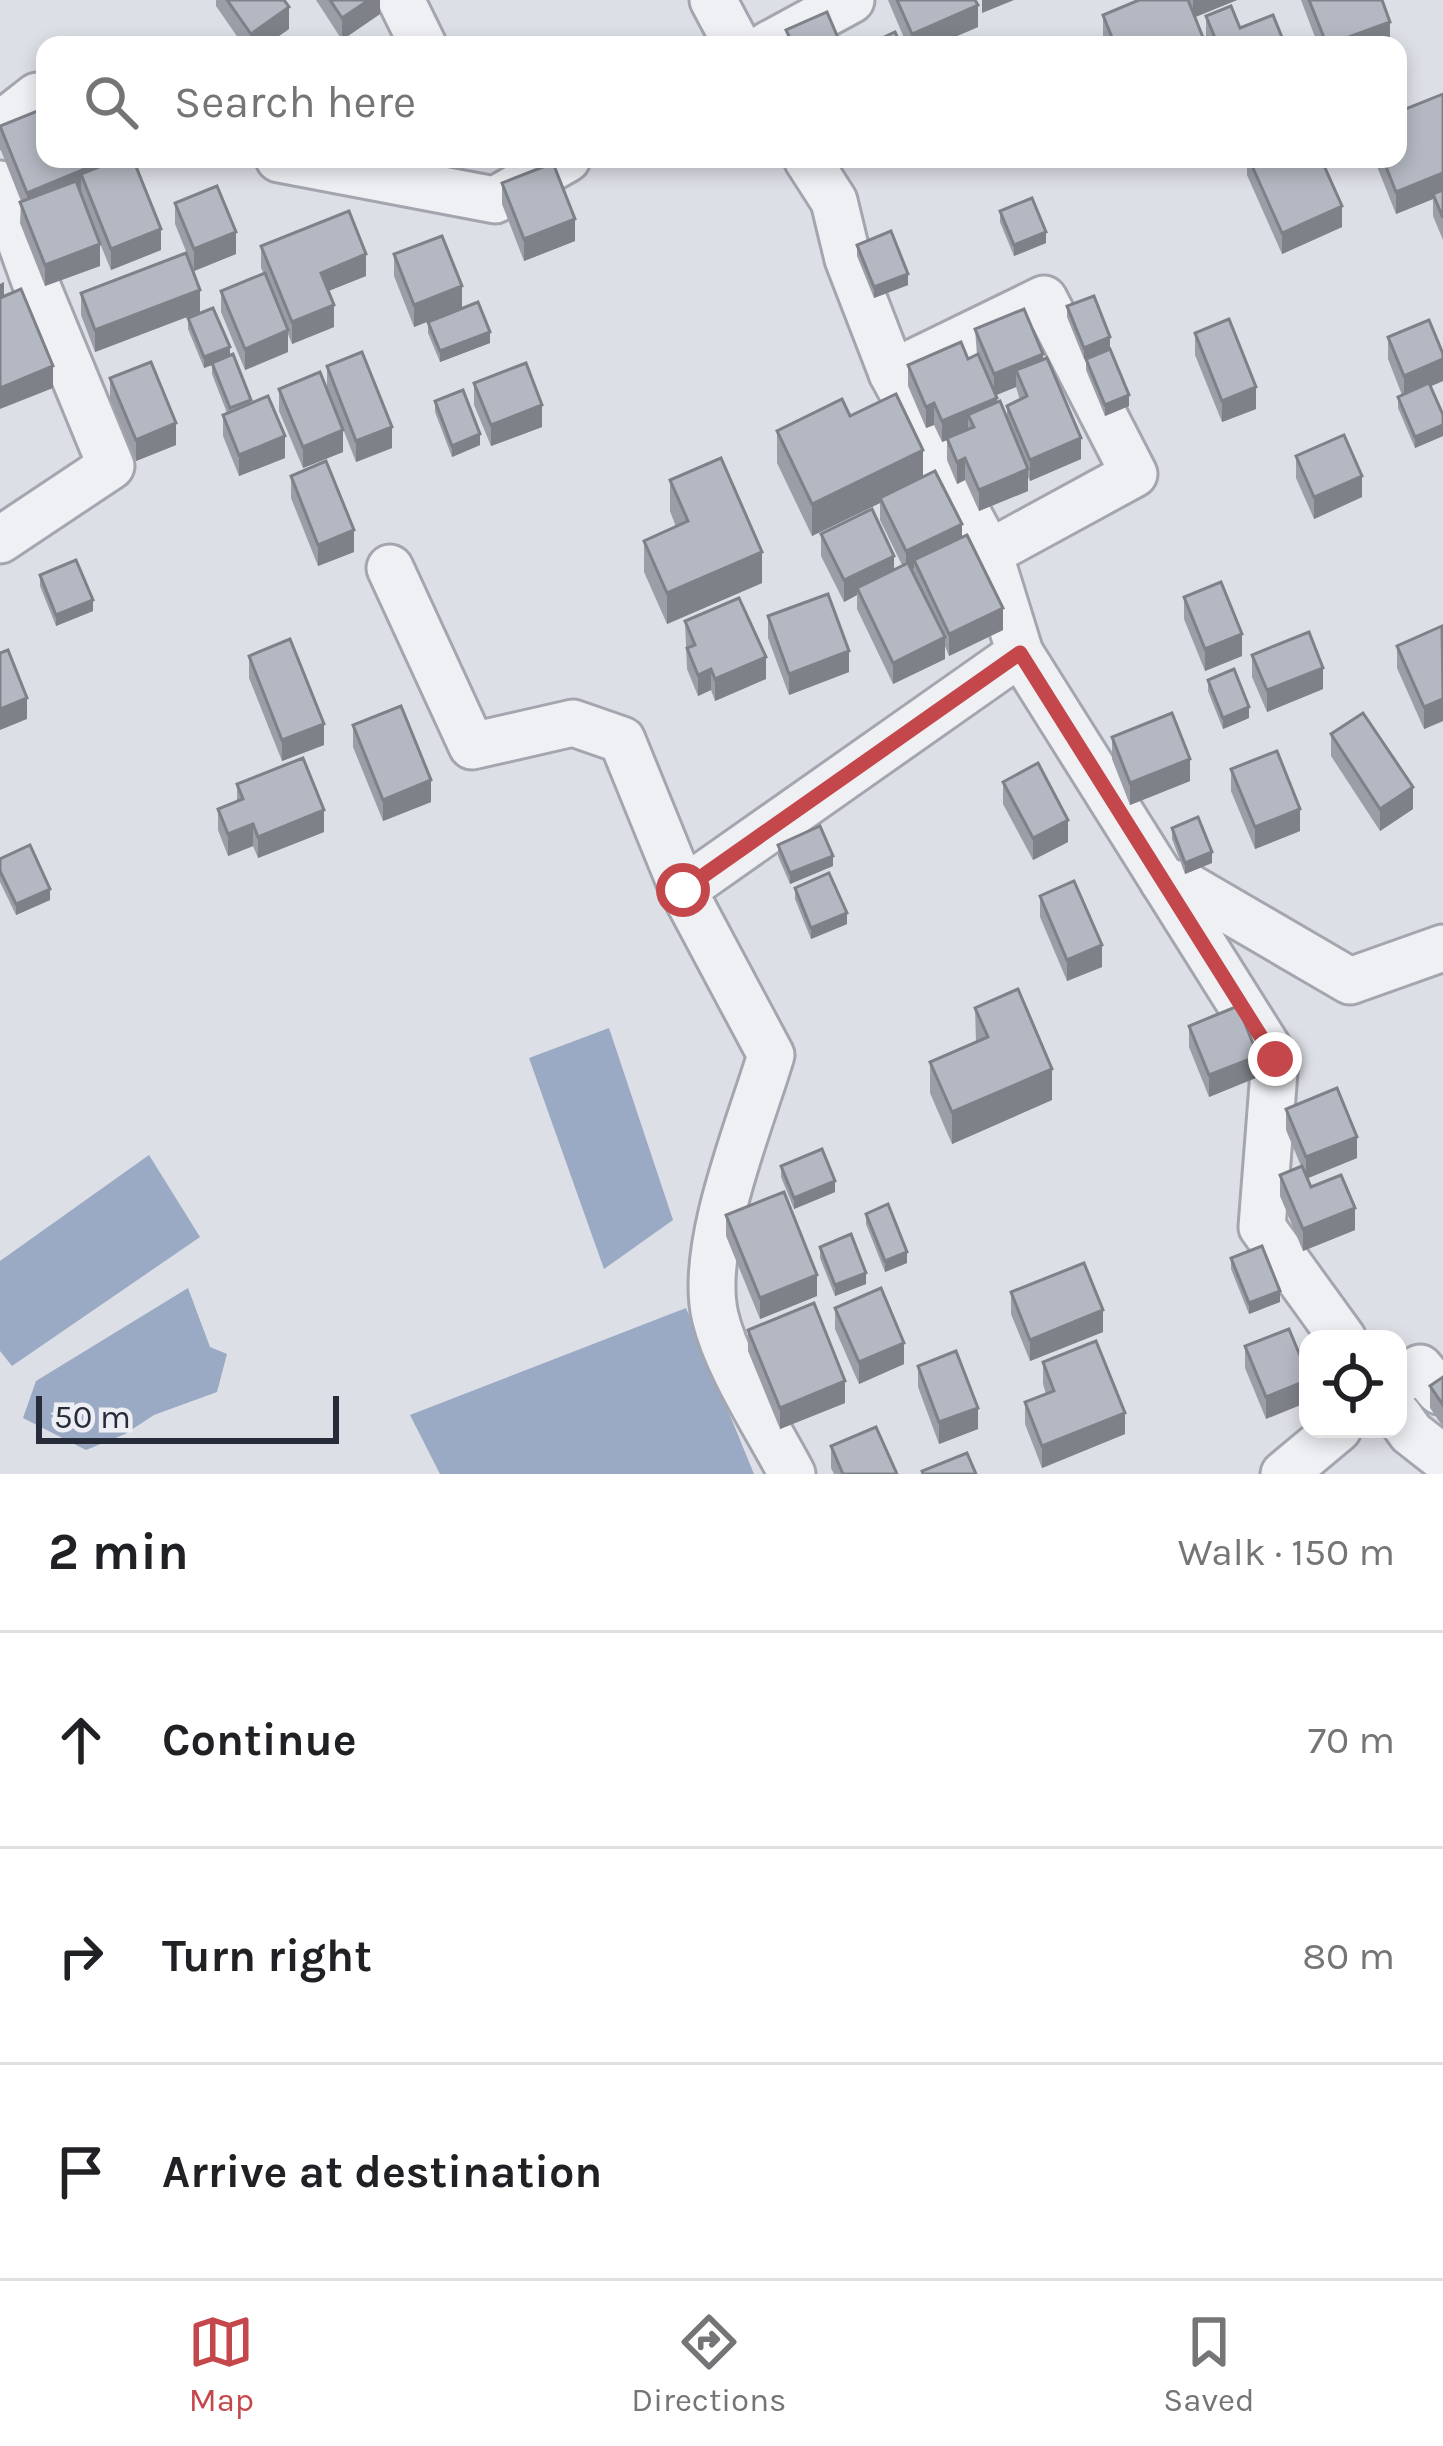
<!DOCTYPE html>
<meta charset="utf-8">
<style>
body{margin:0;font-family:Karla,sans-serif;background:#f2f2f2;color:#202124}
.controls{position:absolute;right:36px;bottom:36px;display:grid;overflow:hidden;border-radius:24px;box-shadow:0 6px 18px #0003}
.controls button{width:108px;height:108px;display:grid;place-items:center;padding:0;border:0;border-bottom:3px solid #e0e0e0;background:#fff;color:#202124;font:60px sans-serif}
.scale{position:absolute;left:36px;bottom:30px;width:303px;box-sizing:border-box;padding-left:12px;border:6px solid #272c3b;border-top:0;font-size:33px;line-height:42px;white-space:nowrap;color:#272c3b;-webkit-text-stroke:9px #eceef4;paint-order:stroke}
.stop{position:absolute;width:36px;height:36px;margin:-27px;border:9px solid #c4484b;border-radius:50%;background:#fff}
.stop.end{background:#c4484b;border-color:#fff;box-shadow:0 3px 12px #0008}
.list{margin:0;padding:0;list-style:none}
h2{display:flex;justify-content:space-between;align-items:center;height:156px;margin:0;padding:0 48px;font-size:51px}
h2 small{font-size:39px;font-weight:400;color:#757577}
.list li{display:grid;grid-template-columns:78px 1fr auto;gap:36px;align-items:center;box-sizing:border-box;height:216px;padding:0 48px;border-top:3px solid #e0e0e0}
.list b{display:block;font-size:45px;white-space:nowrap}
.list em{font-size:39px;font-style:normal;color:#757577}
.icon{flex:none;width:66px;height:66px;fill:none;stroke:currentColor;stroke-width:2;stroke-linecap:round;stroke-linejoin:round}
.map{position:relative;flex:none;width:1443px;height:1474px;overflow:hidden}
.search{position:absolute;background:#fff;box-shadow:0 6px 18px #0003;left:36px;right:36px;top:36px;height:132px;display:flex;align-items:center;gap:30px;box-sizing:border-box;padding:0 42px;border-radius:24px;color:#757577;font-size:45px}
.sheet{height:804px;background:#fff}
nav{display:flex;justify-content:space-around;align-items:center;box-sizing:border-box;height:168px;border-top:3px solid #e0e0e0;background:#fff;font-size:33px;color:#757577}
nav a{display:grid;justify-items:center;gap:6px}
nav .on{color:#c4484b}
.map>svg:first-child{display:block}
</style>
<div class="map">
<svg width="1443" height="1474" viewBox="0 0 1443 1474">
<rect width="100%" height="100%" fill="#dddfe6"/>
<g fill="#9aa9c4">
<polygon points="609,1028 673,1220 604,1269 529,1058"/>
<polygon points="149,1155 200,1237 12,1366 0,1351 0,1261"/>
<polygon points="188,1288 210,1347 227,1354 217,1392 154,1415 125,1434 86,1450 23,1418 36,1381"/>
<polygon points="686,1308 754,1474 440,1474 410,1415"/>
</g>
<g fill="none" stroke-linecap="round" stroke-linejoin="round">
<g stroke="#a3a6af" stroke-width="51">
<g id="street">
<polyline points="401,0 423,45"/>
<polyline points="713,0 737,45"/>
<polyline points="768,45 851,0"/>
<polyline points="0,125 37,96 45,95"/>
<polyline points="279,159 495,200 567,159"/>
<polyline points="807,159 834,201 848,259 892,373 989,553 1020,653"/>
<polyline points="0,184 34,279 111,466 0,540"/>
<polyline points="892,373 1044,299 1134,474 989,553"/>
<polyline points="390,568 472,746 573,723 622,740 683,890"/>
<polyline points="1163,881 1187,886 1350,981 1443,948"/>
<polyline points="1398,1382 1420,1368 1439,1391 1443,1387"/>
<polyline points="1398,1415 1411,1433 1443,1458"/>
<path d="M 792,1474 C 767,1426 727,1367 715,1316 C 699,1246 750,1125 771,1055 L 683,890 L 1020,653 L 1275,1059 L 1262,1227 L 1343,1339"/>
<polyline points="1284,1474 1338,1429"/>
</g>
</g>
<use href="#street" stroke="#eff0f4" stroke-width="45"/>
</g>
<g fill="#9b9ea7" fill-rule="evenodd">
<polygon points="216,0 284,0 289,29 266,45 243,45 216,6"/>
<polygon points="316,0 380,0 380,14 342,40"/>
<polygon points="888,0 975,0 978,27 936,45 907,45"/>
<polygon points="1139,0 1237,0 1195,17 1206,45 1106,45 1103,36 1103,15"/>
<polygon points="1301,0 1382,0 1390,43 1386,45 1318,45"/>
<polygon points="1206,16 1240,28 1285,45 1209,45 1206,38"/>
<polygon points="1443,94 1443,240 1433,216 1433,199 1396,214 1374,159 1398,159"/>
<polygon points="0,126 97,168 100,166 97,159 146,159 146,164 136,168 161,250 111,270 94,229 100,266 45,286 20,223 21,201 0,148"/>
<polygon points="1247,159 1321,159 1342,227 1282,254 1247,175"/>
<polygon points="502,183 575,241 524,261 502,204"/>
<polygon points="175,203 236,254 194,271 175,224"/>
<polygon points="1000,211 1046,243 1014,256 1000,222"/>
<polygon points="857,245 908,285 874,298 857,256"/>
<polygon points="261,246 366,276 328,291 334,327 292,344 288,334 288,352 245,370 221,312 221,291 264,274 261,268"/>
<polygon points="394,254 462,308 414,327 394,276"/>
<polygon points="81,293 200,312 95,352 81,315"/>
<polygon points="1067,306 1110,348 1084,359 1067,317"/>
<polygon points="188,318 251,403 285,458 239,476 223,436 223,415 227,413 212,374 212,365 204,368 188,329"/>
<polygon points="428,322 490,343 440,362 428,333"/>
<path d="M 975,329 L 1043,360 L 1081,459 L 1030,481 L 1028,477 L 1028,491 L 979,511 L 965,480 L 957,484 L 947,460 L 947,440 L 942,442 L 934,425 L 926,428 L 908,386 L 908,365 L 968,359 L 977,355 ZM 1016,387 L 1020,400 L 1007,406 L 1007,418 L 997,402 L 996,395 Z"/>
<polygon points="1195,333 1256,409 1222,422 1195,355"/>
<polygon points="1388,337 1443,354 1443,381 1430,386 1443,415 1443,436 1415,448 1398,408 1398,397 1402,395 1388,359"/>
<polygon points="1086,359 1129,406 1105,416 1086,370"/>
<polygon points="327,366 392,448 356,462 327,388"/>
<polygon points="110,378 176,445 136,461 110,399"/>
<polygon points="474,383 542,427 491,446 474,405"/>
<polygon points="279,389 343,452 303,468 279,411"/>
<polygon points="435,401 480,445 452,457 435,412"/>
<polygon points="777,431 923,477 962,537 1003,630 949,656 945,646 945,659 893,684 857,609 857,595 844,602 821,556 821,534 894,570 902,565 880,520 880,503 812,536 777,463"/>
<polygon points="1296,456 1362,497 1314,519 1296,478"/>
<polygon points="291,476 354,552 318,566 291,498"/>
<polygon points="670,480 762,583 667,624 644,572 644,541 676,527 670,511"/>
<polygon points="40,575 93,611 56,626 40,586"/>
<polygon points="1184,597 1242,656 1205,671 1184,619"/>
<polygon points="768,616 849,672 789,695 768,638"/>
<polygon points="685,621 766,679 715,701 711,690 698,696 687,669"/>
<polygon points="1442,626 1443,721 1424,729 1397,668 1397,646"/>
<polygon points="1252,655 1323,689 1267,712 1252,677"/>
<polygon points="249,656 324,745 282,761 249,678"/>
<polygon points="1208,680 1249,718 1223,729 1208,691"/>
<polygon points="353,725 431,802 383,821 353,747"/>
<polygon points="1331,734 1413,809 1380,831 1331,756"/>
<polygon points="1112,737 1190,781 1130,805 1112,759"/>
<polygon points="1231,769 1300,831 1255,849 1231,791"/>
<polygon points="1003,782 1068,842 1033,860 1003,804"/>
<polygon points="237,784 324,832 258,858 253,846 228,856 218,830 218,809 237,801"/>
<polygon points="1172,828 1212,863 1185,874 1172,839"/>
<polygon points="778,845 833,866 790,884 778,856"/>
<polygon points="0,859 50,900 16,915 0,882"/>
<polygon points="795,888 847,924 811,939 795,899"/>
<polygon points="1040,896 1102,967 1067,981 1040,917"/>
<polygon points="975,1008 1052,1100 952,1144 930,1093 930,1062 976,1042"/>
<polygon points="1189,1026 1258,1077 1209,1097 1189,1047"/>
<polygon points="1286,1109 1357,1158 1307,1178 1311,1187 1355,1230 1303,1251 1280,1196 1280,1175 1301,1166 1286,1130"/>
<polygon points="781,1166 835,1192 794,1209 781,1177"/>
<polygon points="866,1214 907,1263 885,1272 866,1224"/>
<polygon points="726,1215 817,1296 760,1319 726,1236"/>
<polygon points="820,1247 866,1284 835,1296 820,1258"/>
<polygon points="1231,1258 1280,1302 1249,1314 1231,1269"/>
<polygon points="1011,1292 1103,1332 1030,1361 1011,1314"/>
<polygon points="835,1308 904,1364 859,1384 835,1329"/>
<polygon points="1289,1329 1266,1419 1245,1368 1245,1346"/>
<polygon points="748,1330 845,1403 780,1429 748,1351"/>
<polygon points="1043,1362 1125,1434 1042,1468 1025,1424 1025,1402 1046,1394 1043,1384"/>
<polygon points="918,1366 978,1429 939,1444 918,1387"/>
<polygon points="1443,1377 1443,1427 1430,1408 1430,1386"/>
<polygon points="831,1446 897,1474 834,1474 831,1468"/>
</g>
<g fill="#7e8188">
<polygon points="369,0 380,0 380,14 342,40 342,18"/>
<polygon points="982,0 1014,0 982,13"/>
<polygon points="1193,0 1237,0 1193,18"/>
<polygon points="978,5 978,27 936,45 912,45 912,34"/>
<polygon points="289,7 289,29 266,45 251,45 251,34"/>
<polygon points="1390,22 1390,43 1386,45 1331,45"/>
<polygon points="131,159 146,159 146,164 106,180"/>
<polygon points="1116,159 1132,159 1116,166"/>
<polygon points="97,164 97,186 81,174 81,192 27,215 27,193"/>
<polygon points="1443,173 1443,195 1433,194 1433,199 1396,214 1396,192"/>
<polygon points="1342,206 1342,227 1282,254 1282,233"/>
<polygon points="575,219 575,241 524,261 524,239"/>
<polygon points="161,229 161,250 111,270 111,249"/>
<polygon points="236,232 236,254 194,271 194,249"/>
<polygon points="1046,232 1046,243 1014,256 1014,245"/>
<polygon points="100,244 100,266 45,286 45,265"/>
<polygon points="366,254 366,276 321,294 321,273"/>
<polygon points="908,274 908,285 874,298 874,287"/>
<polygon points="4,282 4,304 0,305 0,284"/>
<polygon points="462,286 462,308 414,327 414,305"/>
<polygon points="200,290 200,312 95,352 95,330"/>
<polygon points="334,305 334,327 292,344 292,322"/>
<polygon points="288,330 288,352 245,370 245,349"/>
<polygon points="490,332 490,343 440,362 440,351"/>
<polygon points="1110,337 1110,348 1084,359 1084,348"/>
<polygon points="230,347 230,358 204,368 204,357"/>
<polygon points="1043,354 1043,375 1016,370 1016,387 994,396 994,374"/>
<polygon points="1443,359 1443,381 1404,398 1404,376"/>
<polygon points="53,366 53,388 0,409 0,388"/>
<polygon points="1256,387 1256,409 1222,422 1222,401"/>
<polygon points="1129,395 1129,406 1105,416 1105,405"/>
<polygon points="997,398 997,420 968,415 968,432 942,442 942,421"/>
<polygon points="934,403 934,425 926,428 926,407"/>
<polygon points="542,405 542,427 491,446 491,425"/>
<polygon points="176,423 176,445 136,461 136,440"/>
<polygon points="1443,425 1443,436 1415,448 1415,437"/>
<polygon points="392,427 392,448 356,462 356,441"/>
<polygon points="343,430 343,452 303,468 303,447"/>
<polygon points="480,434 480,445 452,457 452,446"/>
<polygon points="285,436 285,458 239,476 239,455"/>
<polygon points="1081,438 1081,459 1030,481 1030,460"/>
<polygon points="923,450 923,482 880,498 880,503 812,536 812,504"/>
<polygon points="965,458 965,480 957,484 957,462"/>
<polygon points="1028,469 1028,491 979,511 979,490"/>
<polygon points="1362,476 1362,497 1314,519 1314,497"/>
<polygon points="962,524 962,545 914,560 914,568 906,572 906,551"/>
<polygon points="354,530 354,552 318,566 318,545"/>
<polygon points="762,552 762,583 667,624 667,593"/>
<polygon points="894,556 894,577 857,588 857,595 844,602 844,580"/>
<polygon points="93,600 93,611 56,626 56,615"/>
<polygon points="1003,608 1003,630 949,656 949,634"/>
<polygon points="1242,634 1242,656 1205,671 1205,649"/>
<polygon points="945,637 945,659 893,684 893,663"/>
<polygon points="849,651 849,672 789,695 789,674"/>
<polygon points="766,657 766,679 715,701 715,679"/>
<polygon points="1323,668 1323,689 1267,712 1267,690"/>
<polygon points="711,669 711,690 698,696 698,675"/>
<polygon points="27,698 27,719 0,730 0,709"/>
<polygon points="1443,699 1443,721 1424,729 1424,707"/>
<polygon points="1249,707 1249,718 1223,729 1223,718"/>
<polygon points="324,724 324,745 282,761 282,740"/>
<polygon points="1190,759 1190,781 1130,805 1130,783"/>
<polygon points="431,780 431,802 383,821 383,800"/>
<polygon points="1413,787 1413,809 1380,831 1380,809"/>
<polygon points="1300,809 1300,831 1255,849 1255,827"/>
<polygon points="324,810 324,832 258,858 258,837"/>
<polygon points="1068,820 1068,842 1033,860 1033,838"/>
<polygon points="253,824 253,846 228,856 228,834"/>
<polygon points="1212,852 1212,863 1185,874 1185,863"/>
<polygon points="833,856 833,866 790,884 790,873"/>
<polygon points="50,889 50,900 16,915 16,904"/>
<polygon points="847,913 847,924 811,939 811,928"/>
<polygon points="1102,945 1102,967 1067,981 1067,960"/>
<polygon points="1258,1056 1258,1077 1209,1097 1209,1075"/>
<polygon points="1052,1069 1052,1100 952,1144 952,1112"/>
<polygon points="1357,1137 1357,1158 1306,1179 1306,1157"/>
<polygon points="835,1181 835,1192 794,1209 794,1198"/>
<polygon points="1355,1208 1355,1230 1303,1251 1303,1229"/>
<polygon points="907,1252 907,1263 885,1272 885,1261"/>
<polygon points="866,1273 866,1284 835,1296 835,1285"/>
<polygon points="817,1275 817,1296 760,1319 760,1298"/>
<polygon points="1280,1291 1280,1302 1249,1314 1249,1303"/>
<polygon points="1103,1310 1103,1332 1030,1361 1030,1340"/>
<polygon points="904,1343 904,1364 859,1384 859,1362"/>
<polygon points="1308,1380 1308,1402 1266,1419 1266,1397"/>
<polygon points="845,1381 845,1403 780,1429 780,1408"/>
<polygon points="978,1408 978,1429 939,1444 939,1422"/>
<polygon points="1125,1413 1125,1434 1042,1468 1042,1446"/>
</g>
<g fill="#b4b8c2" stroke="#7e8188" stroke-width="3">
<polygon points="227,0 284,0 289,7 251,34"/>
<polygon points="330,0 369,0 342,18"/>
<polygon points="897,0 975,0 978,5 912,34"/>
<polygon points="1139,0 1188,0 1206,45 1115,45 1103,15"/>
<polygon points="1309,0 1382,0 1390,22 1327,45"/>
<polygon points="1231,6 1240,28 1273,15 1285,45 1218,45 1206,16"/>
<polygon points="827,12 841,45 793,45 786,30"/>
<polygon points="895,32 901,45 867,45"/>
<polygon points="1443,94 1443,173 1396,192 1383,159 1398,159 1398,112"/>
<polygon points="45,108 45,159 95,159 97,164 27,193 0,126"/>
<polygon points="102,159 119,159 104,165"/>
<polygon points="119,159 133,159 161,229 111,249 81,174"/>
<polygon points="1249,159 1321,159 1342,206 1282,233"/>
<polygon points="553,163 575,219 524,239 502,183"/>
<polygon points="76,181 100,244 45,265 20,202"/>
<polygon points="217,186 236,232 194,249 175,203"/>
<polygon points="1443,190 1443,218 1433,194"/>
<polygon points="1032,198 1046,232 1014,245 1000,211"/>
<polygon points="349,211 366,254 321,273 334,305 292,322 261,246"/>
<polygon points="891,231 908,274 874,287 857,245"/>
<polygon points="442,236 462,286 414,305 394,254"/>
<polygon points="186,253 200,290 95,330 81,293"/>
<polygon points="265,273 288,330 245,349 221,291"/>
<polygon points="21,289 53,366 0,388 0,298"/>
<polygon points="1094,296 1110,337 1084,348 1067,306"/>
<polygon points="478,302 490,332 440,351 428,322"/>
<polygon points="213,308 230,347 204,357 188,318"/>
<polygon points="1024,309 1043,354 994,374 975,329"/>
<polygon points="1229,319 1256,387 1222,401 1195,333"/>
<polygon points="1429,320 1443,354 1443,359 1404,376 1388,337"/>
<polygon points="961,342 968,359 978,354 997,398 942,421 934,403 926,407 908,365"/>
<polygon points="1110,349 1129,395 1105,405 1086,359"/>
<polygon points="362,352 392,427 356,441 327,366"/>
<polygon points="233,354 251,400 230,408 212,363"/>
<polygon points="1047,358 1081,438 1030,460 1007,406 1027,396 1016,370"/>
<polygon points="151,362 176,423 136,440 110,378"/>
<polygon points="526,363 542,405 491,425 474,383"/>
<polygon points="320,372 343,430 303,447 279,389"/>
<polygon points="1429,383 1443,415 1443,425 1415,437 1398,397"/>
<polygon points="463,390 480,434 452,446 435,401"/>
<polygon points="896,394 923,450 812,504 777,431 842,399 850,416"/>
<polygon points="268,396 285,436 239,455 223,415"/>
<polygon points="1000,401 1028,469 979,490 965,458 957,462 947,438 974,427 968,415"/>
<polygon points="1344,435 1362,476 1314,497 1296,456"/>
<polygon points="721,458 762,552 667,593 644,541 688,521 670,480"/>
<polygon points="326,461 354,530 318,545 291,476"/>
<polygon points="935,471 962,524 906,551 880,498"/>
<polygon points="872,509 894,556 844,580 821,534"/>
<polygon points="967,535 1003,608 949,634 914,560"/>
<polygon points="76,560 93,600 56,615 40,575"/>
<polygon points="908,563 945,637 893,663 857,588"/>
<polygon points="1221,582 1242,634 1205,649 1184,597"/>
<polygon points="828,594 849,651 789,674 768,616"/>
<polygon points="739,598 766,657 715,679 711,669 698,675 687,648 695,645 685,621"/>
<polygon points="1442,626 1443,699 1424,707 1397,646"/>
<polygon points="1309,632 1323,668 1267,690 1252,655"/>
<polygon points="290,639 324,724 282,740 249,656"/>
<polygon points="8,650 27,698 0,709 0,653"/>
<polygon points="1234,669 1249,707 1223,718 1208,680"/>
<polygon points="401,706 431,780 383,800 353,725"/>
<polygon points="1172,713 1190,759 1130,783 1112,737"/>
<polygon points="1363,713 1413,787 1380,809 1331,734"/>
<polygon points="1277,751 1300,809 1255,827 1231,769"/>
<polygon points="303,758 324,810 258,837 253,824 228,834 218,809 243,799 237,784"/>
<polygon points="1038,763 1068,820 1033,838 1003,782"/>
<polygon points="1198,817 1212,852 1185,863 1172,828"/>
<polygon points="820,826 833,856 790,873 778,845"/>
<polygon points="30,845 50,889 16,904 0,871 0,859"/>
<polygon points="829,873 847,913 811,928 795,888"/>
<polygon points="1074,881 1102,945 1067,960 1040,896"/>
<polygon points="1018,989 1052,1069 952,1112 930,1062 988,1037 975,1008"/>
<polygon points="1238,1006 1258,1056 1209,1075 1189,1026"/>
<polygon points="1337,1088 1357,1137 1306,1157 1286,1109"/>
<polygon points="822,1149 835,1181 794,1198 781,1166"/>
<polygon points="1302,1166 1311,1187 1341,1175 1355,1208 1303,1229 1280,1175"/>
<polygon points="784,1192 817,1275 760,1298 726,1215"/>
<polygon points="888,1204 907,1252 885,1261 866,1214"/>
<polygon points="851,1234 866,1273 835,1285 820,1247"/>
<polygon points="1262,1246 1280,1291 1249,1303 1231,1258"/>
<polygon points="1084,1263 1103,1310 1030,1340 1011,1292"/>
<polygon points="881,1288 904,1343 859,1362 835,1308"/>
<polygon points="814,1303 845,1381 780,1408 748,1330"/>
<polygon points="1289,1329 1308,1375 1308,1380 1266,1397 1245,1346"/>
<polygon points="1096,1341 1125,1413 1042,1446 1025,1402 1054,1391 1043,1362"/>
<polygon points="956,1351 978,1408 939,1422 918,1366"/>
<polygon points="1443,1377 1443,1405 1430,1386"/>
<polygon points="876,1427 897,1474 843,1474 831,1446"/>
<polygon points="967,1453 976,1474 923,1474 922,1471"/>
</g>
<g fill="none" stroke-linecap="round" stroke-linejoin="round">
<polyline stroke="#c4484b" stroke-width="15" points="683,890 1020,653 1275,1059"/>
</g>
</svg>
<div class="controls">
<button><svg class="icon" aria-label="locate" viewBox="0 0 24 24"><circle cx="12" cy="12" r="6"/><path d="M12 2v4M12 18v4M2 12h4M18 12h4"/></svg></button>
</div>
<div class="scale">50 m</div>
<div class="stop" style="left:683px;top:890px"></div>
<div class="stop end" style="left:1275px;top:1059px"></div>
<div class="search"><svg class="icon" aria-label="search" viewBox="0 0 24 24"><circle cx="10" cy="10" r="6"/><path d="M15 15l6 6"/></svg>Search here</div>
</div>
<section class="sheet">
<h2>2 min<small>Walk · 150 m</small></h2>
<ul class="list">
<li><svg class="icon" aria-label="ahead" viewBox="0 0 24 24"><path d="M12 20V5M6 11l6-6 6 6"/></svg><div><b>Continue</b></div><em>70 m</em></li>
<li><svg class="icon" aria-label="right" viewBox="0 0 24 24"><path d="M7 20v-9h11M14 6l5 5-5 5"/></svg><div><b>Turn right</b></div><em>80 m</em></li>
<li><svg class="icon" aria-label="arrive" viewBox="0 0 24 24"><path d="M6 21V4h12l-3 4 3 4H6"/></svg><div><b>Arrive at destination</b></div></li>
</ul>
</section>
<nav>
<a class="on"><svg class="icon" aria-label="map" viewBox="0 0 24 24"><path d="M3 6l6-2 6 2 6-2v14l-6 2-6-2-6 2zM9 4v14M15 6v14"/></svg>Map</a>
<a><svg class="icon" aria-label="directions" viewBox="0 0 24 24"><path d="M12 3l9 9-9 9-9-9zM9 14v-3h6M13 9l2 2-2 2"/></svg>Directions</a>
<a><svg class="icon" aria-label="saved" viewBox="0 0 24 24"><path d="M7 4h10v16l-5-4-5 4z"/></svg>Saved</a>
</nav>
